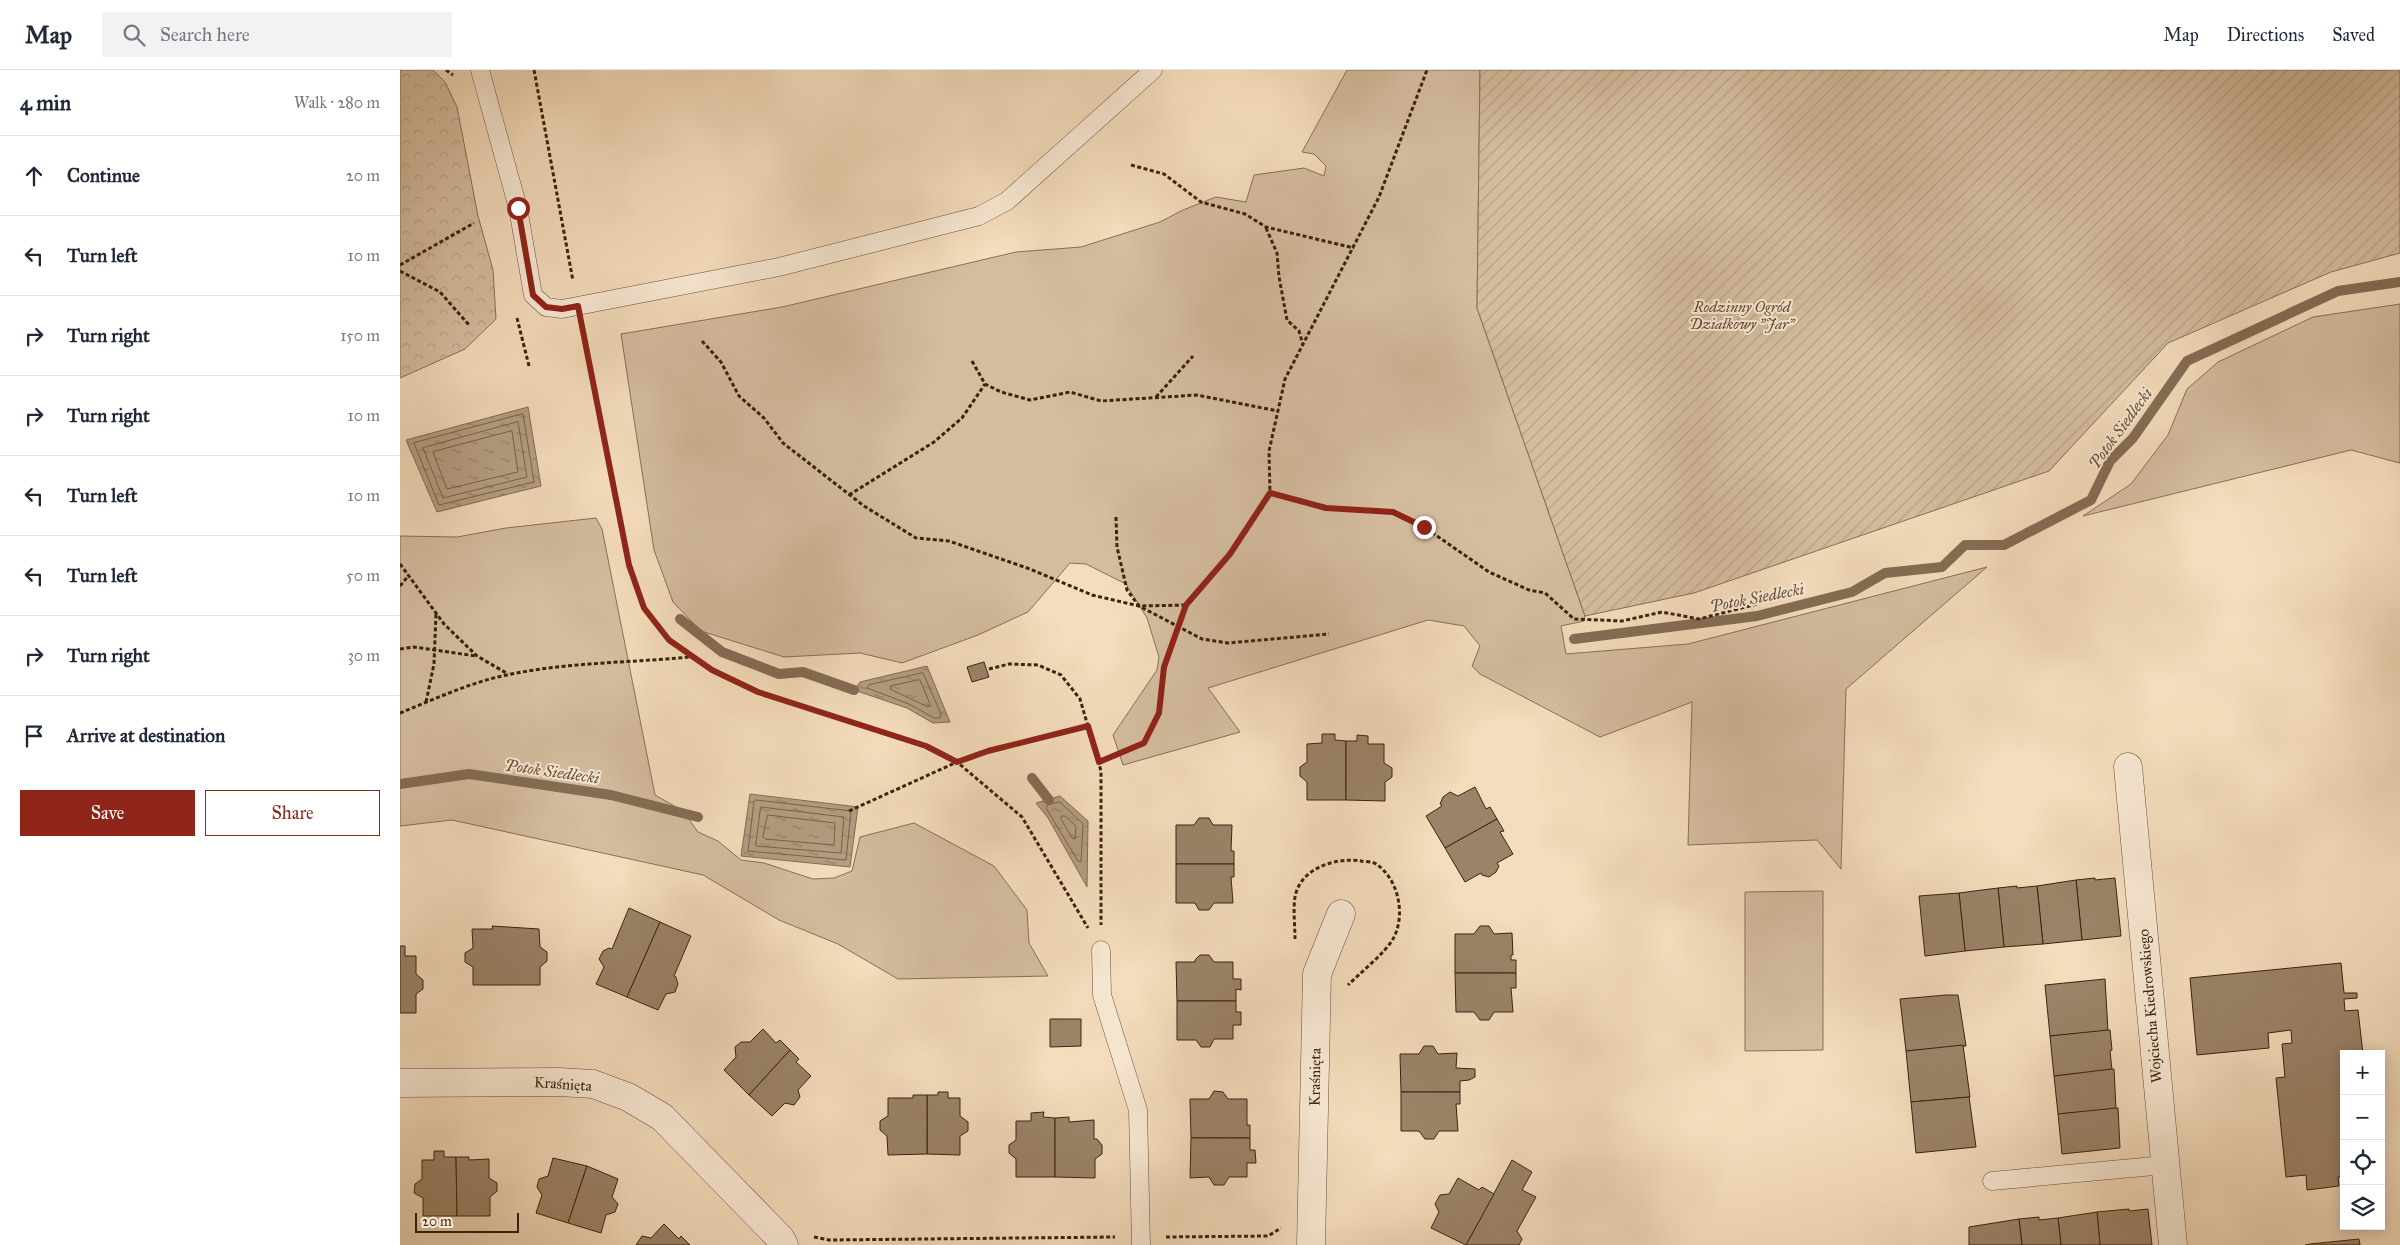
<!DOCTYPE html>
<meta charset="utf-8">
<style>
body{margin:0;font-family:"IM FELL Great Primer",serif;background:#f2f2f3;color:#1f2937}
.controls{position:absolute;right:15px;bottom:15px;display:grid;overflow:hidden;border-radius:0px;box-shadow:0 2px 12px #0003}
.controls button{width:45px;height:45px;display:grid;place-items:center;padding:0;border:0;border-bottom:1px solid #e0e1e3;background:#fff;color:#1f2937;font:25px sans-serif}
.scale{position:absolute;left:15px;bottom:12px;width:104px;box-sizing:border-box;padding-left:5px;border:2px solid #3a2210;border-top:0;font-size:14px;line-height:18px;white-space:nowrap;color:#3a2210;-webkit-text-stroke:4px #f8e8d3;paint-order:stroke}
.stop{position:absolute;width:15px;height:15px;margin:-11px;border:4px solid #8f2418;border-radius:50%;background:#fff}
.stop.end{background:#8f2418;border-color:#fff;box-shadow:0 1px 5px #0008}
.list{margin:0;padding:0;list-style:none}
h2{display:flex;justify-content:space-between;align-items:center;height:65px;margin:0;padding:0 20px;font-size:21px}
h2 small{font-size:16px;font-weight:400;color:#747a83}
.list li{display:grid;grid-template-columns:32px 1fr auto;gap:15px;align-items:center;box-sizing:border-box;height:80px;padding:0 20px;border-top:1px solid #e0e1e3}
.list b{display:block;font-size:19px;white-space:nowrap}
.list em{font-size:16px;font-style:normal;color:#747a83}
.actions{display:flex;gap:10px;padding:15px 20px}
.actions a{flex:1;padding:11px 0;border:1px solid #8f2418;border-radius:0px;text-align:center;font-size:18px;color:#8f2418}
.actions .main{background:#8f2418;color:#fff}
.icon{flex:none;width:28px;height:28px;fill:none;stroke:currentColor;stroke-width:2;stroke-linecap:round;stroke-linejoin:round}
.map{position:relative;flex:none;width:2000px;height:1175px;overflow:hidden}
header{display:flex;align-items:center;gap:30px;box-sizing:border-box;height:70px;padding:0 25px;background:#fff;border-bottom:1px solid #e0e1e3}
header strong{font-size:24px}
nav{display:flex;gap:28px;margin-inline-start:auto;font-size:18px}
.search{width:350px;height:45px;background:#f2f2f3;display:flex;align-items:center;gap:12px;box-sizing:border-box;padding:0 18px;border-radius:0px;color:#747a83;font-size:19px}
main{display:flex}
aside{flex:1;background:#fff}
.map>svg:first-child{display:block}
</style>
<header>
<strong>Map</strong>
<div class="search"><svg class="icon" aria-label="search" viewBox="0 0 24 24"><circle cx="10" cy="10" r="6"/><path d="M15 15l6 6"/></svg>Search here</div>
<nav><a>Map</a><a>Directions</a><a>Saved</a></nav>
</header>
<main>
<aside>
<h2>4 min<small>Walk · 280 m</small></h2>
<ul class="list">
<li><svg class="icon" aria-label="ahead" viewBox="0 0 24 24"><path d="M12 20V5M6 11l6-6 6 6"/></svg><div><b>Continue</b></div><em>20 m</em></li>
<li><svg class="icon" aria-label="left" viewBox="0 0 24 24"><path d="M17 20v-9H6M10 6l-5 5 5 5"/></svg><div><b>Turn left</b></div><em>10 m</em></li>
<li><svg class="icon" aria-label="right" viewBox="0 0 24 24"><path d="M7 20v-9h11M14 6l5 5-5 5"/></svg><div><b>Turn right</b></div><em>150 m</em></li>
<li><svg class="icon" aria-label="right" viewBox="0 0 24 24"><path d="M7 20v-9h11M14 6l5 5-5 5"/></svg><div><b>Turn right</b></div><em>10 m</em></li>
<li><svg class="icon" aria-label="left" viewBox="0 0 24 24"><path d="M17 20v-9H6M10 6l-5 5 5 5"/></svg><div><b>Turn left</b></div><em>10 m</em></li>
<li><svg class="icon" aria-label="left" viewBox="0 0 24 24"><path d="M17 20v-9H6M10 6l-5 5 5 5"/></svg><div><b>Turn left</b></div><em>50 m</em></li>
<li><svg class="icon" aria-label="right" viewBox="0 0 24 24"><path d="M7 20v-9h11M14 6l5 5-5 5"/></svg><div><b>Turn right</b></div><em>30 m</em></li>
<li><svg class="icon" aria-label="arrive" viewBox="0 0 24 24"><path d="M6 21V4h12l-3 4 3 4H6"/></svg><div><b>Arrive at destination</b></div></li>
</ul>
<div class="actions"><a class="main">Save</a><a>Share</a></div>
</aside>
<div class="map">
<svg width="2000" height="1175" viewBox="0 0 2000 1175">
<defs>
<pattern id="forest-crowns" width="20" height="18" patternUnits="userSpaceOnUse" patternTransform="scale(1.25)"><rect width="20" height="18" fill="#d4bc9f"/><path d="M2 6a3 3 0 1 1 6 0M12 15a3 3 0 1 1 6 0" fill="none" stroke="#b7a188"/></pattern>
<pattern id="garden-furrows" width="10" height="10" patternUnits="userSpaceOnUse" patternTransform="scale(1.25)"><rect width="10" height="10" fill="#d4bc9f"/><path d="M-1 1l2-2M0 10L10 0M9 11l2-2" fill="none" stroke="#b7a188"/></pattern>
<pattern id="water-ripples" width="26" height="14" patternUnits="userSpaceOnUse" patternTransform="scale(1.25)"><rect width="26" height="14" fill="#b59d82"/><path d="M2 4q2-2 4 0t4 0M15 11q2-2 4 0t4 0" fill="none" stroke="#948069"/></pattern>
</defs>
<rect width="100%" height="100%" fill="#f4dcbc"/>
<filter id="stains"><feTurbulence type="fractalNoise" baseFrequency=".004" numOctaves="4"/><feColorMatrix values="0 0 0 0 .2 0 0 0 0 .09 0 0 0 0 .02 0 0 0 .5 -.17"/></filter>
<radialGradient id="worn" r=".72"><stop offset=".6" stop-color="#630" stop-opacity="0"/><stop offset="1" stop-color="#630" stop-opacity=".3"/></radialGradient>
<g fill="#d4bc9f" stroke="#876f58">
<polygon points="947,0 1080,0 1077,238 1185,546 1184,551 1161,556 1166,584 1288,574 1587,497 1446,619 1441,799 1417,770 1288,775 1292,632 1200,667 1080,604 1072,596 1080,576 1064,556 1028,550 808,618 840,662 723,695 713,665 757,600 759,587 747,548 726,514 686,494 670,493 628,542 578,565 502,593 460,583 384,587 301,561 273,532 254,480 221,264 382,237 616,182 681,177 760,152 783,140 816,127 846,132 854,105 904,98 924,106 926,96 914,84 902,82"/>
<polygon points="2000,234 2000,393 1951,380 1683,446 1731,414 1768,365 1787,319 1818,292 1913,247"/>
<polygon points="196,448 202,459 255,725 283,741 298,762 318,771 341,790 364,793 413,809 434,808 452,801 460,767 514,753 594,796 627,840 629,873 648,906 498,909 438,874 379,850 303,805 52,750 0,756 0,466 57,467 106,458"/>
<polygon points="1423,821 1423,980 1345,981 1345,822"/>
</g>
<polygon fill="url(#forest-crowns)" stroke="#876f58" points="0,0 33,0 45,12 57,37 78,146 93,200 96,249 65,279 0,308"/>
<polygon fill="url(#garden-furrows)" stroke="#876f58" points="1080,0 2000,0 2000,183 1931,202 1768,273 1649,401 1294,523 1185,546 1077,238"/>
<g fill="url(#water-ripples)" stroke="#846c54">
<polygon points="128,337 141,416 37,442 6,370"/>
<polygon points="527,596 550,652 533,653 507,638 454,620 460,612"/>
<polygon points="350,724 458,737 450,797 341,786"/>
<polygon points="660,726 688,751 687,817 648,748 636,733"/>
</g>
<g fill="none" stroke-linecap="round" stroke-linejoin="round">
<g stroke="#786049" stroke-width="1">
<polygon points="123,344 134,412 39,435 14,373"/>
<polygon points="118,352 127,407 43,428 23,378"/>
<polygon points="112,361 118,402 47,419 33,382"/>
<polygon points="523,603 541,644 540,648 534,648 509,634 467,618 469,615"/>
<polygon points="520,610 530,634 528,637 490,619 491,616"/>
<polygon points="356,730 451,741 446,790 348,781 354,732"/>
<polygon points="660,732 683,754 681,792 678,791 646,738 648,735"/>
<polygon points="361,737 444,747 441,783 356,776"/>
<polygon points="368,745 435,753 434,775 365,769 363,767"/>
<polygon points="662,746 665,746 676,756 675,769 672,768 661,749"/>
</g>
<g stroke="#846c54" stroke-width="10">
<polyline points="280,549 322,582 379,604 403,602 454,620"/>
<polyline points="1174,569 1357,546 1452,522 1485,503 1542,497 1565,475 1604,475 1691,430 1710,391 1733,368 1787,291 1938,221 2000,212"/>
<polyline points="632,708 649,730"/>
<polyline points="0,714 69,704 211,725 298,747"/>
</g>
</g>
<g fill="#9b8369" stroke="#3a2210">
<polygon points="584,592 589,607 572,612 567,597"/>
<polygon points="922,664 935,664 935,670 946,671 946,730 907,730 907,712 900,706 900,697 907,692 907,674 922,673"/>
<polygon points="957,665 968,666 968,674 984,674 984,693 992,698 992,707 985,712 985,731 946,730 946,671 957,671"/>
<polygon points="1075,717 1086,739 1090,737 1097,749 1045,778 1026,746 1042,736 1040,734 1043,727 1050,722 1058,726"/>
<polygon points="799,748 809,748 813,755 832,755 831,781 834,781 834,794 776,794 776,755 794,755"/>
<polygon points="1097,749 1104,761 1100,762 1113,784 1097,793 1099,796 1096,802 1089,807 1082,805 1081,803 1065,812 1045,778"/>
<polygon points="776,794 834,794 834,807 831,807 833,833 814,833 809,840 799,840 795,833 776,833"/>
<polygon points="1695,808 1695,810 1715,808 1721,866 1682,870 1676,810"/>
<polygon points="1676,810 1682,870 1643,874 1637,816"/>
<polygon points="1617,816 1617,818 1637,816 1643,874 1604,877 1598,818"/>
<polygon points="1598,818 1604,877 1565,881 1559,823"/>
<polygon points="1559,823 1565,881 1525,886 1519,826"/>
<polygon points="229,838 260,852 227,927 196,914 204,897 199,889 203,881 209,878 212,879"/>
<polygon points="260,852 291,866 274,906 276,907 278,914 275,922 266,924 258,940 227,927"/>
<polygon points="92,856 139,859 140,877 147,882 147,891 140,897 140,915 73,915 73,897 65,892 65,883 73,878 72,859 93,859"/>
<polygon points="1080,856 1089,856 1094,864 1112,863 1113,885 1111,885 1111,890 1116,890 1116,903 1055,903 1055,864 1074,864"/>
<polygon points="0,876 5,876 5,886 16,886 16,904 23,910 23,919 16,924 16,943 0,943"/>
<polygon points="800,885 809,885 814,892 833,892 833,909 841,909 841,920 836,919 836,931 777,931 776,892 795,892 795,890"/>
<polygon points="1941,893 1944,923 1957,923 1957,928 1944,929 1945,941 1958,940 1963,984 1944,984 1944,1107 1938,1107 1939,1116 1907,1120 1906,1105 1886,1107 1876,1008 1885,1007 1882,974 1892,973 1891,960 1868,963 1869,978 1797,985 1790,908"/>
<polygon points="1055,903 1116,903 1116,918 1111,918 1113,942 1094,942 1089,950 1080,950 1074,942 1056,942"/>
<polygon points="1705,909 1708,961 1650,966 1645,915"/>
<polygon points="1546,925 1558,925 1566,976 1506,981 1500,929"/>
<polygon points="777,931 836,931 836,942 841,942 841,955 833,955 833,969 814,969 810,977 801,977 796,970 777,970"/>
<polygon points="650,949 681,949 681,976 650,977"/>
<polygon points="363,959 376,973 380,970 390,980 349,1025 324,1000 336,987 335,977 341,972 350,972"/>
<polygon points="1708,960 1710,960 1712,980 1710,981 1712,1000 1654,1006 1650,966"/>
<polygon points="1563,975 1570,1027 1511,1032 1506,981"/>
<polygon points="1024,976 1033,976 1038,984 1057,983 1056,998 1075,999 1075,1007 1069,1010 1060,1011 1060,1022 1001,1022 1000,984 1019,984"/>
<polygon points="390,980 399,989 396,992 411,1006 398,1020 400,1027 394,1035 385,1033 372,1046 349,1025"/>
<polygon points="1712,999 1714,999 1716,1039 1658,1044 1654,1006"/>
<polygon points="814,1021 823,1022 828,1029 847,1029 847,1055 850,1055 850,1068 791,1068 790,1029 809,1029"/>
<polygon points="538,1022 548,1022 548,1028 560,1028 560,1046 568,1052 568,1061 560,1066 560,1085 527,1084 527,1025 538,1025"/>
<polygon points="1001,1022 1060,1022 1060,1034 1056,1034 1058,1061 1039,1061 1034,1069 1025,1069 1019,1061 1001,1061"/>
<polygon points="513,1025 527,1025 527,1084 488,1085 487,1066 480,1060 480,1051 488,1046 488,1028 513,1028"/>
<polygon points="1569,1027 1576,1077 1516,1083 1511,1032"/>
<polygon points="1716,1038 1718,1038 1720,1078 1662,1084 1658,1044"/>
<polygon points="644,1042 643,1047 655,1048 655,1107 616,1107 616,1089 609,1083 609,1075 616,1070 616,1051 631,1051 631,1043"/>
<polygon points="669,1047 669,1052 694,1050 694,1069 697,1069 702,1075 702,1084 695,1089 695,1108 655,1107 655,1048"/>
<polygon points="791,1068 850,1068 850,1080 855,1080 856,1093 847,1093 847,1107 829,1107 824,1115 814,1115 809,1107 790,1108"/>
<polygon points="34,1081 44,1081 44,1087 56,1087 57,1146 23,1146 23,1128 14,1123 15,1114 22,1109 22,1090 34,1090"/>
<polygon points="56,1087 69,1087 69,1090 89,1089 89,1108 97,1113 97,1121 90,1127 90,1146 57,1146"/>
<polygon points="153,1088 187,1096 168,1153 136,1143 142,1125 137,1117 139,1109 148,1106"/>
<polygon points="1112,1090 1132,1102 1122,1120 1136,1127 1117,1161 1122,1169 1119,1175 1066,1175"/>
<polygon points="187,1096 218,1109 212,1127 218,1134 215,1142 206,1145 201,1163 168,1153"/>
<polygon points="1058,1108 1079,1120 1082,1117 1094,1124 1066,1175 1031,1158 1039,1142 1035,1134 1040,1125 1049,1124"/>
<polygon points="1729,1139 1729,1141 1748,1139 1752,1175 1700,1175 1697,1142"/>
<polygon points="1697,1142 1700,1175 1661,1175 1658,1148"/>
<polygon points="1639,1147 1639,1150 1658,1148 1661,1175 1622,1175 1619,1149"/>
<polygon points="1619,1149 1622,1175 1569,1175 1569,1157"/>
<polygon points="264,1154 279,1169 281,1166 290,1175 236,1175 242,1166 251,1168"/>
<polygon points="1959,1169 1960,1175 1905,1175 1910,1174"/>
</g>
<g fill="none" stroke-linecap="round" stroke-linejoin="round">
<g stroke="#68503b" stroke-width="19">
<g id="service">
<polyline points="80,0 118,138 133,225 146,237 162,239 379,197 579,146 607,131 753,0"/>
<polyline points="701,880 702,925 738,1040 741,1175"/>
<polyline points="1592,1111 1765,1095"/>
</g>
</g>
<g stroke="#68503b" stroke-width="29">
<g id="minor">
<polyline points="1728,697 1773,1175"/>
<polyline points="0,1013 159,1012 193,1014 228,1027 262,1047 380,1168 384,1175"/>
<polyline points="911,1175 917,904 941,844"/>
</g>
</g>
<g stroke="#3a2210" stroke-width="3" stroke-dasharray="4 2.5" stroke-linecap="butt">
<polyline points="46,0 53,5"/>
<polyline points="134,0 173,211"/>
<polyline points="731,95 764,104 801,132 845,144 866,157 954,178"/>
<polyline points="866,158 877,183 879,207 887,250 899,261 903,275"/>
<polyline points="0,195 74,153"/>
<polyline points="0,201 40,222 69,255"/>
<polyline points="117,248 129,296"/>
<polyline points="183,261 229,495 244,538 269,570 312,600 357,622 526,676 557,692 622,747 688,858"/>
<polyline points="302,271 321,292 339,326 364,348 383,373 464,436 516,468 549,471 630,499 692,525 739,536 802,569 828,573 929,564"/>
<polyline points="572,291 585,314 601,322 630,330 670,322 701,331 797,325 878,341"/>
<polyline points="756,327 793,286"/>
<polyline points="870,423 926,438 993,442 1024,457 1089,502 1129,520 1145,523 1174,549 1222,551 1262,542 1299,549 1357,534"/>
<polyline points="449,425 534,372 562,348 585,314"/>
<polyline points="716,447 717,477 727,520 739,536 786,535"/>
<polyline points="0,494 44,554 77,586 108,604"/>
<polyline points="0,516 9,505"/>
<polyline points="0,579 14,577 76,586"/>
<polyline points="589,599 609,594 638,595 661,605 680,629 701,701 701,855"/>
<polyline points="26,632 34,594 36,544"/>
<path d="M 0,643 C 35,629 71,612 107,605 C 167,592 229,593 289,587"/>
<polyline points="699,692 744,673 759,643 764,597 786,535 830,484 870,423 869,381 885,309 979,127 1027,0"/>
<polyline points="449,741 557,692 588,681 688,656"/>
<path d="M 895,869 C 895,856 893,840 895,827 C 900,798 936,787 961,791 C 965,792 972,791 976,794 C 999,809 1006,846 993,869 C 985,883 960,903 948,915"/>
<polyline points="414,1167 429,1170 715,1167"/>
<polyline points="766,1167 868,1166 881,1158"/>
</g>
<use href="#service" stroke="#f8e8d3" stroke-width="18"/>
<use href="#minor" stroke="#f8e8d3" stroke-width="28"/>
</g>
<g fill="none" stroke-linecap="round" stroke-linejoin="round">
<polyline stroke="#8f2418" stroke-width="6" points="118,138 133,225 146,237 162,239 178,236 229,495 244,538 269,570 312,600 358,622 526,676 557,692 588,681 688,656 699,692 744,673 759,643 764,597 786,535 830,484 870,423 926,438 993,442 1024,457"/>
</g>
<g text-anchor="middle" stroke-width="4" stroke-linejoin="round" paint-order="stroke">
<g font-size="15" font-style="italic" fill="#604834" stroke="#f8e8d3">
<text x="1342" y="242">Rodzinny Ogród<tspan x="1342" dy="17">Działkowy "Jar"</tspan></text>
</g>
<g font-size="15" fill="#3a2210" stroke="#f8e8d3">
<text transform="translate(1750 936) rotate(-95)" y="5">Wojciecha Kiedrowskiego</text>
<text transform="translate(915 1007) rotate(-89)" y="5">Kraśnięta</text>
<text transform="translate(163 1014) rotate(4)" y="5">Kraśnięta</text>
</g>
<g font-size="16" font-style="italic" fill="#654d38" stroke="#f8e8d3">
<text transform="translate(1720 358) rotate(-54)" y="6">Potok Siedlecki</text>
<text transform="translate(1357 527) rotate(-11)" y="6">Potok Siedlecki</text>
<text transform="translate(152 701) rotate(8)" y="6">Potok Siedlecki</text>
</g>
</g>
<rect width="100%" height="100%" filter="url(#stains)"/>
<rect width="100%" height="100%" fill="url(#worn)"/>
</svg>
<div class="controls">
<button>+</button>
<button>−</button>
<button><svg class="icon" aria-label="locate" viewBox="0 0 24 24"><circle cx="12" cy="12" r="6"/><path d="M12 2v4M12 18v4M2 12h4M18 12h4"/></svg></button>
<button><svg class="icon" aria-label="layers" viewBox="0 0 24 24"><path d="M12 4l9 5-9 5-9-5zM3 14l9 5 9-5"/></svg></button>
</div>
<div class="scale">20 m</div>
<div class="stop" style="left:118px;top:138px"></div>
<div class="stop end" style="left:1024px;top:457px"></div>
</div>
</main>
